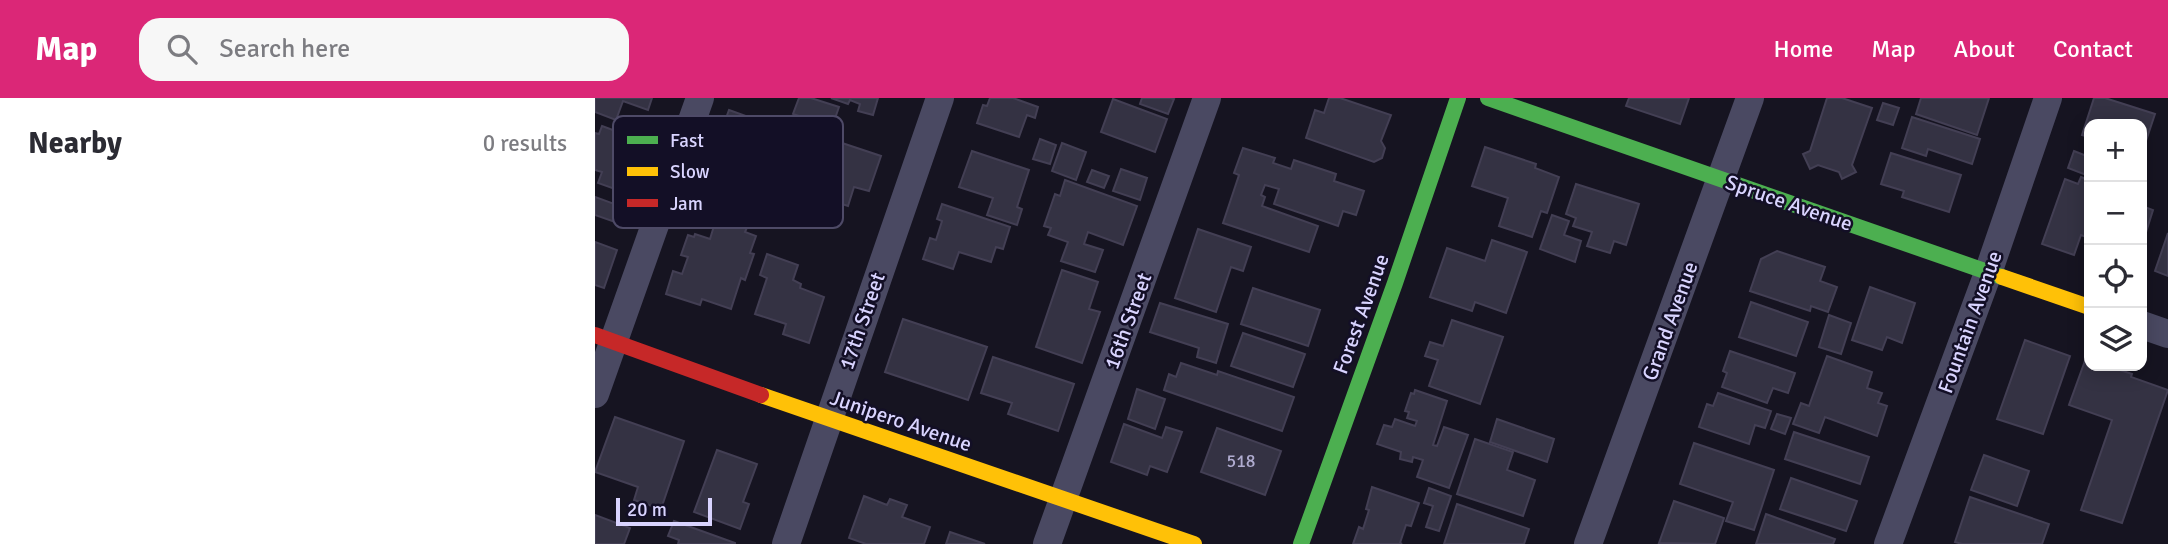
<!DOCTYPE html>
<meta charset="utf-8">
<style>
body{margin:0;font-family:Signika,sans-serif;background:#f7f7f7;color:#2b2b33}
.controls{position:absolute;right:21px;top:21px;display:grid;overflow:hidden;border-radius:14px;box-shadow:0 4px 18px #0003}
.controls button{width:63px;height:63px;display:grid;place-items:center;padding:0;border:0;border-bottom:2px solid #e1e1e2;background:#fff;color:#2b2b33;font:35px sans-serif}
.scale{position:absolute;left:21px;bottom:18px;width:96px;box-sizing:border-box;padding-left:7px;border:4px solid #d9d4ff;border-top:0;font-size:19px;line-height:24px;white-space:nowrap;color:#d9d4ff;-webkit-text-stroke:5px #130f26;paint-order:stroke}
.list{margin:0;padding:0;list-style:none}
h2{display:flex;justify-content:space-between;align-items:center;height:91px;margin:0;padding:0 28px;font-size:30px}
h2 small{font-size:23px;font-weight:400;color:#7c7c81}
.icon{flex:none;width:38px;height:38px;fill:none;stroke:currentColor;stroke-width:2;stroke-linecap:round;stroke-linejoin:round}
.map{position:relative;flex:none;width:1573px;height:446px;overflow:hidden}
header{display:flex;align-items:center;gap:42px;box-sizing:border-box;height:98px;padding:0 35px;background:#db2777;color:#fff}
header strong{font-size:33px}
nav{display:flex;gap:38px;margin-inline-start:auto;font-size:24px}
.search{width:490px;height:63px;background:#f7f7f7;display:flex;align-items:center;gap:18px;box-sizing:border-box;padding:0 24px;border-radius:21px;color:#7c7c81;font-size:26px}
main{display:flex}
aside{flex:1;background:#fff}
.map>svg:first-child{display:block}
</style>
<header>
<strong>Map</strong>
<div class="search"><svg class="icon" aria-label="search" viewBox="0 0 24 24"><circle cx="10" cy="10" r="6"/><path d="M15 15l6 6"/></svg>Search here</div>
<nav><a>Home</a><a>Map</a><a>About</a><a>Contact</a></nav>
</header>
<main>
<aside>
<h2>Nearby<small>0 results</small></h2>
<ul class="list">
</ul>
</aside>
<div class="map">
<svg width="1573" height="446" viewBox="0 0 1573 446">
<rect width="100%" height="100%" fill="#161421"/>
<g fill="#343243" stroke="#433f54" stroke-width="2">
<polygon points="0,0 57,0 53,12 28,3 21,22 0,14"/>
<polygon points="204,0 216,0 244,9 237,29 198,16"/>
<polygon points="236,0 283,0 278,17 263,13 265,6 255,2 253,6"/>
<polygon points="395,0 418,0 443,9 440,20 432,17 424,39 382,25 388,7 392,8"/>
<polygon points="547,0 575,0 579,1 573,16 545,6"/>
<polygon points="734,0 745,0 796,17 786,43 790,50 787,60 779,64 711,40 720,12 729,15"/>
<polygon points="1034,0 1094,0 1085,26 1031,8"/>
<polygon points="1232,0 1247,0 1277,10 1257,67 1261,74 1247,81 1244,74 1223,67 1215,71 1208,56 1215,53"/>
<polygon points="1326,0 1394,0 1382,37 1321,16"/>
<polygon points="1499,0 1510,0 1560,16 1547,55 1547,26 1494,26 1494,39 1487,37"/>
<polygon points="518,1 572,21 560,54 506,34"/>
<polygon points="1288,5 1304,10 1298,27 1282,22"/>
<polygon points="134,12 193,33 177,76 161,71 156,85 165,88 163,93 175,98 171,111 127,96 132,81 121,76 127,59 118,56"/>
<polygon points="1317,19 1385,41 1377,66 1333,51 1331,58 1307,50"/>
<polygon points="7,28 53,45 34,96 3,85 7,74 0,72 0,35 4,36"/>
<polygon points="223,37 286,58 274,93 259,89 253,108 225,99 226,95 219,93 230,59 217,54"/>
<polygon points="445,41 461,47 455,66 438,61"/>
<polygon points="467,45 491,54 481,82 457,73"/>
<polygon points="890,49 941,66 940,70 964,79 952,115 946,113 937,139 904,128 913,100 877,88"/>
<polygon points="648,50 680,60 678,65 696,71 699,62 741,76 739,83 769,93 761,117 748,113 743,128 679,106 684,91 670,87 666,97 670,99 667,108 723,128 714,154 628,125 644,77 639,75"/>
<polygon points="377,53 434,72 422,109 427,111 422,127 392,117 398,100 364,89"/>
<polygon points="1479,53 1494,59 1494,78 1473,70"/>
<polygon points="1296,55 1366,77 1354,114 1307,99 1309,93 1286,86"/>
<polygon points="526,71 552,80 545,102 518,93"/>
<polygon points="497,72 514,78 509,90 492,84"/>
<polygon points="1486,79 1494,82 1494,140 1486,137 1479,157 1447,146 1470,81 1483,86"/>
<polygon points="470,82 542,108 528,147 493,134 489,146 508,152 500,174 466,163 473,144 453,137 456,130 449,128 460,96 465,98"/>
<polygon points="981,86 1044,106 1031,147 1019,143 1015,155 992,148 997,134 978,128 981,120 971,116"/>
<polygon points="0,99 25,108 20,124 0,117"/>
<polygon points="347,106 415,129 408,151 401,149 396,164 364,154 358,171 328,161 335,140 341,142 347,123 342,121"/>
<polygon points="1547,108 1558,112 1547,147"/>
<polygon points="131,112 156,120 150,134 161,138 155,155 159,156 150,182 146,180 136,211 107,201 105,207 71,196 78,173 87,176 93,159 86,157 93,137 99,139 100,136 115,141 123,115 129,117"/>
<polygon points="957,117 974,123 969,137 986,143 980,164 945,151"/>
<polygon points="603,131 656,149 648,173 636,169 621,214 580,200"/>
<polygon points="1573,135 1573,178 1560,173"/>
<polygon points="897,142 932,154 911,215 880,204 877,213 835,199 852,150 890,163"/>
<polygon points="0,144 22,152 9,190 0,187"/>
<polygon points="1182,153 1230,169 1225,183 1242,189 1233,214 1216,208 1215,213 1155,193 1166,161"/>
<polygon points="172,156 203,167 198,182 206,186 205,190 229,199 214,245 188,236 191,226 160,216 172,180 165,177"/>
<polygon points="467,172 503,184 494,211 505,214 487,265 441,249"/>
<polygon points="1275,189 1320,205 1307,245 1292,239 1287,252 1257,242"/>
<polygon points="658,190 725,212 713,248 646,226"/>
<polygon points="1156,204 1213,224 1201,258 1144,239"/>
<polygon points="565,205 633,226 621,265 602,259 604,250 555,234"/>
<polygon points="1234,217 1256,225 1246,256 1224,249"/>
<polygon points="308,221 392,249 373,302 290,274"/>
<polygon points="857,222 908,239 885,306 834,288 843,262 830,258 835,244 848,248"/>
<polygon points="648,235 710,256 698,289 636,268"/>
<polygon points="1430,242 1475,258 1448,336 1402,321"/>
<polygon points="1135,253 1200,275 1193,295 1178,290 1172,305 1127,289 1132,275 1128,273"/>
<polygon points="1232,258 1277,274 1272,290 1287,295 1283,305 1292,308 1282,338 1230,319 1224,335 1198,326 1206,305 1214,308"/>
<polygon points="398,259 479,286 463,333 413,316 417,305 386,295"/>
<polygon points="1491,260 1494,261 1494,268 1513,268 1537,276 1536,279 1573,292 1527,425 1486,412 1517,322 1474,307"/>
<polygon points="586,265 622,277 623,273 699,299 687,333 569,292 574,276 581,279"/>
<polygon points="542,291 570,301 560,331 533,321"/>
<polygon points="820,292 852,303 838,347 842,348 849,329 873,337 854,390 822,379 828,362 818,359 817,364 805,361 806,354 782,346 789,327 797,329 800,321 820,328 822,323 812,320 814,314 810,313 816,295 819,296"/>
<polygon points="1123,295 1176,313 1170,330 1160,327 1154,346 1104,329 1112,306 1118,308"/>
<polygon points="1182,316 1196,320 1190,336 1176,331"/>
<polygon points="20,319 89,343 66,411 39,402 43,389 0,374"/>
<polygon points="902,321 959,341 952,364 895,344"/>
<polygon points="529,326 567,340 571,329 587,334 572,374 555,368 552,377 516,364"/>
<polygon points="622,330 686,353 670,397 606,374"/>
<polygon points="1199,334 1274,359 1265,386 1190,361"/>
<polygon points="880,341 918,354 912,372 940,382 928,418 862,396"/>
<polygon points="1099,345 1179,372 1159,432 1131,423 1138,404 1085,386"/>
<polygon points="122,352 162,366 148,404 154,406 145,431 99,414"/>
<polygon points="1389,357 1434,373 1422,408 1376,392"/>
<polygon points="1196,380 1262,403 1251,433 1185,411"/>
<polygon points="777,389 824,405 816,428 811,427 805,445 807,446 758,446 764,429 768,431 774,412 771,411"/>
<polygon points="834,390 856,398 844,433 831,429 838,408 829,405"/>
<polygon points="269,398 292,407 295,401 312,407 307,419 335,429 329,446 271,446 254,440"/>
<polygon points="1375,399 1454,426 1447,446 1367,446 1360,444"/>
<polygon points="1079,403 1129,420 1120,446 1064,445"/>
<polygon points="862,406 934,431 929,446 849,446"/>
<polygon points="1171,416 1240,441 1238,446 1161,446"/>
<polygon points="0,417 35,430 29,446 0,446"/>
<polygon points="79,423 140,445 140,446 83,446 84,442 73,438"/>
<polygon points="355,434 390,446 351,446"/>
</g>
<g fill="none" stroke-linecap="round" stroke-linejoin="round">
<g stroke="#4a4962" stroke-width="28">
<polyline points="1547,227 1573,236"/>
<polyline points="0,296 105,0"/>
<polyline points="191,446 345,0"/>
<polyline points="452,446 612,0"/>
<polyline points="993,446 1155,0"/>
<polyline points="1293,446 1393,175 1453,0"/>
</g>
<g stroke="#4caf50" stroke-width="16">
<polyline points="893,0 1407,179"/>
<polyline points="706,446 800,185 863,0"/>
</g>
<g stroke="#ffc107" stroke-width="16">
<polyline points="1407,179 1494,209"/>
<polyline points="166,297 599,446"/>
</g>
<polyline stroke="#c62828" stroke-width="16" points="0,237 166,297"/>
</g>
<g text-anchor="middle" stroke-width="5" stroke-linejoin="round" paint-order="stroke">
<g font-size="18" fill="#b0acd0">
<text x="646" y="369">518</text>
</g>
<g font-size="21" fill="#d9d4ff" stroke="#130f26">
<text transform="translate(1194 105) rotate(19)" y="7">Spruce Avenue</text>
<text transform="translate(766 216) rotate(-70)" y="7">Forest Avenue</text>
<text transform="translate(267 223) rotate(-71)" y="7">17th Street</text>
<text transform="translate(533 223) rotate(-70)" y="7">16th Street</text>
<text transform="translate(1075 223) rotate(-70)" y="7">Grand Avenue</text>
<text transform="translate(1375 224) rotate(-70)" y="7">Fountain Avenue</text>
<text transform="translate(306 323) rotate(19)" y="7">Junipero Avenue</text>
</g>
</g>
<rect x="18" y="18" width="230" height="112" rx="10" fill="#130f26" stroke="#4e4a67" stroke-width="2"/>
<rect x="32" y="38" width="31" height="8" fill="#4caf50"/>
<rect x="32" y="69" width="31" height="9" fill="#ffc107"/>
<rect x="32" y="101" width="31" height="8" fill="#c62828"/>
<g font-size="19" fill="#d9d4ff">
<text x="75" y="49">Fast</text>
<text x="75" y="80">Slow</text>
<text x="75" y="112">Jam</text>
</g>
</svg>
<div class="controls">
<button>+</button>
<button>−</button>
<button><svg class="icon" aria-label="locate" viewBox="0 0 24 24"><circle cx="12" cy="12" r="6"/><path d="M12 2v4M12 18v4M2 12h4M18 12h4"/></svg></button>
<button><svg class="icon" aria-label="layers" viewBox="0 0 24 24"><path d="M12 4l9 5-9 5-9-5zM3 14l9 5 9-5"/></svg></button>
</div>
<div class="scale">20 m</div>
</div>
</main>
